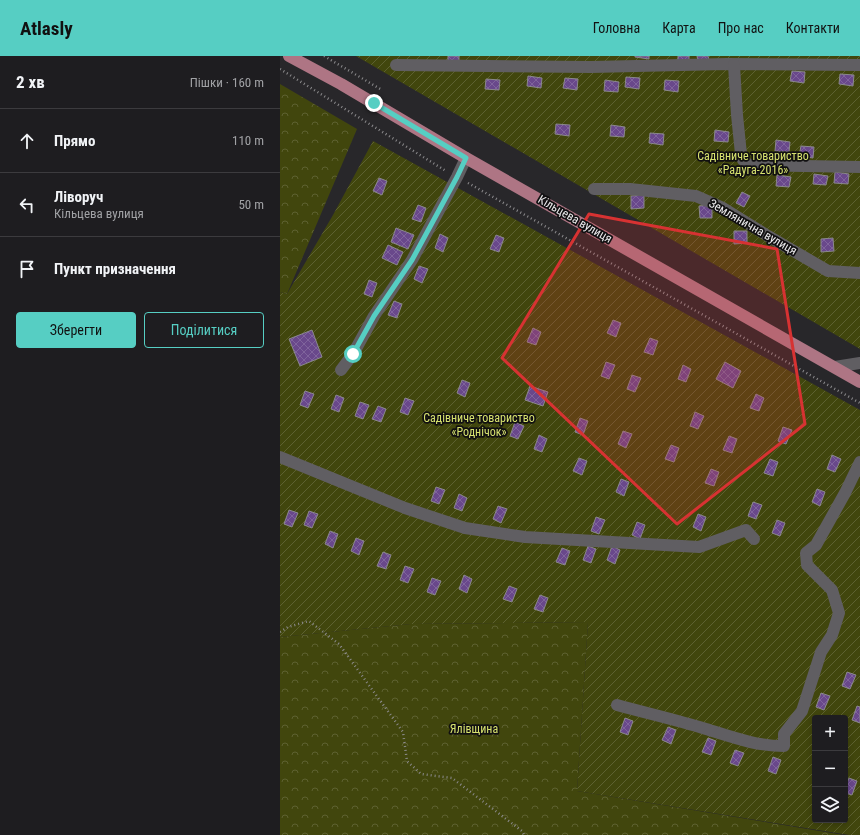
<!DOCTYPE html>
<html lang="uk">
<meta charset="utf-8">
<style>
body{margin:0;font-family:"Roboto Condensed",sans-serif;background:#2b2a2d;color:#f1f3f6}
.controls{position:absolute;right:12px;bottom:12px;display:grid;overflow:hidden;border-radius:4px;box-shadow:0 2px 6px #0003}
.controls button{width:36px;height:36px;display:grid;place-items:center;padding:0;border:0;border-bottom:1px solid #3c3b3e;background:#1e1d20;color:#f1f3f6;font:20px sans-serif}
.stop{position:absolute;width:12px;height:12px;margin:-9px;border:3px solid #56cec3;border-radius:50%;background:#fff}
.stop.end{background:#56cec3;border-color:#fff;box-shadow:0 1px 4px #0008}
.list{margin:0;padding:0;list-style:none}
h2{display:flex;justify-content:space-between;align-items:center;height:52px;margin:0;padding:0 16px;font-size:17px}
h2 small{font-size:13px;font-weight:400;color:#a1a2a5}
.list li{display:grid;grid-template-columns:26px 1fr auto;gap:12px;align-items:center;box-sizing:border-box;height:64px;padding:0 16px;border-top:1px solid #3c3b3e}
.list b{display:block;font-size:15px;white-space:nowrap}
.list p{margin:0;font-size:13px;white-space:nowrap;color:#a1a2a5}
.list em{font-size:13px;font-style:normal;color:#a1a2a5}
.actions{display:flex;gap:8px;padding:12px 16px}
.actions a{flex:1;padding:9px 0;border:1px solid #56cec3;border-radius:4px;text-align:center;font-size:14px;color:#56cec3}
.actions .main{background:#56cec3;color:#111}
.icon{flex:none;width:22px;height:22px;fill:none;stroke:currentColor;stroke-width:2;stroke-linecap:round;stroke-linejoin:round}
.map{position:relative;flex:none;width:580px;height:779px;overflow:hidden}
header{display:flex;align-items:center;gap:24px;box-sizing:border-box;height:56px;padding:0 20px;background:#56cec3;color:#111}
header strong{font-size:19px}
nav{display:flex;gap:22px;margin-inline-start:auto;font-size:14px}
main{display:flex}
aside{flex:1;background:#1e1d20}
.map>svg:first-child{display:block}
</style>
<header>
<strong>Atlasly</strong>
<nav><a>Головна</a><a>Карта</a><a>Про нас</a><a>Контакти</a></nav>
</header>
<main>
<aside>
<h2>2 хв<small>Пішки · 160 m</small></h2>
<ul class="list">
<li><svg class="icon" aria-label="ahead" viewBox="0 0 24 24"><path d="M12 20V5M6 11l6-6 6 6"/></svg><div><b>Прямо</b></div><em>110 m</em></li>
<li><svg class="icon" aria-label="left" viewBox="0 0 24 24"><path d="M17 20v-9H6M10 6l-5 5 5 5"/></svg><div><b>Ліворуч</b><p>Кільцева вулиця</p></div><em>50 m</em></li>
<li><svg class="icon" aria-label="arrive" viewBox="0 0 24 24"><path d="M6 21V4h12l-3 4 3 4H6"/></svg><div><b>Пункт призначення</b></div></li>
</ul>
<div class="actions"><a class="main">Зберегти</a><a>Поділитися</a></div>
</aside>
<div class="map">
<svg width="580" height="779" viewBox="0 0 580 779">
<defs>
<pattern id="forest-crowns" width="20" height="18" patternUnits="userSpaceOnUse"><rect width="20" height="18" fill="#41460d"/><path d="M2 6a3 3 0 1 1 6 0M12 15a3 3 0 1 1 6 0" fill="none" stroke="#5d6131"/></pattern>
<pattern id="garden-furrows" width="10" height="10" patternUnits="userSpaceOnUse"><rect width="10" height="10" fill="#41460d"/><path d="M-1 1l2-2M0 10L10 0M9 11l2-2" fill="none" stroke="#5d6131"/></pattern>
<pattern id="building-cross-hatch" width="8" height="8" patternUnits="userSpaceOnUse"><rect width="8" height="8" fill="#69488b"/><path d="M0 0l8 8M0 8l8-8" fill="none" stroke="#7f639c"/></pattern>
</defs>
<rect width="100%" height="100%" fill="#28272a"/>
<g fill="url(#forest-crowns)">
<polygon points="0,28 77,73 7,238 0,236"/>
<polygon points="308,566 297,735 564,779 0,779 0,581 131,568"/>
</g>
<g fill="url(#garden-furrows)" fill-rule="evenodd">
<polygon points="76,0 580,0 580,293"/>
<path d="M 93,85 L 580,354 L 580,779 L 569,779 L 297,735 L 308,566 L 131,568 L 0,581 L 0,236 L 7,238 L 53,159 ZM 535,662 L 565,662 L 565,764 L 535,764 Z"/>
</g>
<g fill="url(#building-cross-hatch)" stroke="#8a888c">
<polygon points="168,0 179,0 179,5 168,6"/>
<polygon points="355,0 369,0 369,3 355,1"/>
<polygon points="398,0 409,0 409,4 398,5"/>
<polygon points="417,0 428,0 429,4 418,5"/>
<polygon points="512,15 525,16 524,27 510,25"/>
<polygon points="560,18 574,19 573,30 559,28"/>
<polygon points="248,20 262,22 261,32 247,30"/>
<polygon points="346,21 360,22 359,33 345,31"/>
<polygon points="285,22 298,23 297,34 283,32"/>
<polygon points="206,23 220,24 219,34 205,33"/>
<polygon points="325,24 339,26 338,36 324,35"/>
<polygon points="385,24 399,25 398,36 384,34"/>
<polygon points="276,68 290,69 289,80 275,78"/>
<polygon points="331,69 345,71 344,81 330,80"/>
<polygon points="435,74 449,76 448,86 434,85"/>
<polygon points="370,77 384,78 383,89 369,87"/>
<polygon points="496,84 510,86 509,96 495,95"/>
<polygon points="521,90 534,91 533,102 519,100"/>
<polygon points="555,116 569,118 568,128 554,127"/>
<polygon points="534,118 548,120 546,129 533,128"/>
<polygon points="497,119 511,121 509,131 496,130"/>
<polygon points="99,122 107,125 102,139 93,135"/>
<polygon points="462,136 470,140 464,151 456,147"/>
<polygon points="364,139 364,152 351,153 351,140"/>
<polygon points="138,149 146,152 141,166 132,163"/>
<polygon points="432,149 432,162 420,162 419,150"/>
<polygon points="116,172 134,179 128,193 111,186"/>
<polygon points="454,175 467,175 467,187 454,188"/>
<polygon points="160,178 168,182 163,196 155,192"/>
<polygon points="216,179 224,182 219,196 210,193"/>
<polygon points="553,182 554,195 541,196 541,183"/>
<polygon points="108,189 123,196 117,209 102,202"/>
<polygon points="139,210 148,213 142,227 134,223"/>
<polygon points="89,224 97,227 92,241 84,238"/>
<polygon points="114,245 122,248 117,262 108,259"/>
<polygon points="333,264 341,267 336,281 327,277"/>
<polygon points="253,272 261,276 256,289 247,286"/>
<polygon points="32,274 42,301 20,310 9,283"/>
<polygon points="370,282 378,285 373,299 364,296"/>
<polygon points="326,306 335,309 329,323 321,320"/>
<polygon points="445,306 461,315 453,332 436,323"/>
<polygon points="403,309 411,313 406,326 398,323"/>
<polygon points="352,319 361,322 355,336 347,333"/>
<polygon points="182,324 190,327 185,341 177,337"/>
<polygon points="250,330 268,336 263,350 245,344"/>
<polygon points="25,335 34,338 28,352 20,349"/>
<polygon points="476,338 484,342 479,355 470,352"/>
<polygon points="56,339 64,342 59,356 51,353"/>
<polygon points="125,342 134,345 128,359 120,356"/>
<polygon points="80,346 89,349 83,363 75,360"/>
<polygon points="98,350 106,353 101,366 92,363"/>
<polygon points="415,356 424,360 418,373 410,370"/>
<polygon points="300,362 308,365 303,379 295,376"/>
<polygon points="235,366 244,370 238,383 230,380"/>
<polygon points="503,371 512,374 506,388 498,385"/>
<polygon points="343,375 352,378 346,392 338,388"/>
<polygon points="259,379 267,383 262,396 254,393"/>
<polygon points="449,380 457,383 452,397 443,394"/>
<polygon points="391,389 399,392 394,406 385,403"/>
<polygon points="552,399 561,403 555,416 547,413"/>
<polygon points="299,402 307,405 302,419 293,415"/>
<polygon points="490,403 498,406 493,420 484,417"/>
<polygon points="431,413 439,416 434,430 425,427"/>
<polygon points="341,423 349,426 344,440 336,436"/>
<polygon points="156,431 165,434 159,448 151,445"/>
<polygon points="537,433 545,436 540,450 532,446"/>
<polygon points="179,438 187,442 182,455 174,452"/>
<polygon points="473,446 482,449 476,463 468,460"/>
<polygon points="218,450 227,453 221,467 213,463"/>
<polygon points="9,454 18,457 12,471 4,468"/>
<polygon points="29,455 38,458 32,472 24,469"/>
<polygon points="418,458 426,461 421,475 413,471"/>
<polygon points="316,461 325,464 319,478 311,475"/>
<polygon points="497,464 505,467 500,480 492,477"/>
<polygon points="357,466 365,469 360,483 352,479"/>
<polygon points="50,475 58,478 53,492 45,488"/>
<polygon points="76,482 84,485 79,499 71,495"/>
<polygon points="308,490 316,493 311,507 303,504"/>
<polygon points="332,490 340,494 335,508 327,504"/>
<polygon points="282,492 290,495 285,509 276,506"/>
<polygon points="103,496 111,499 106,513 97,510"/>
<polygon points="125,510 134,513 128,527 120,524"/>
<polygon points="184,519 192,523 187,537 179,533"/>
<polygon points="152,522 161,525 155,539 147,536"/>
<polygon points="229,530 237,533 232,546 223,543"/>
<polygon points="260,539 268,542 263,556 254,553"/>
<polygon points="567,616 576,619 570,633 562,630"/>
<polygon points="541,637 550,640 544,654 536,651"/>
<polygon points="577,650 580,651 580,667 572,664"/>
<polygon points="345,662 353,665 348,679 340,676"/>
<polygon points="388,671 396,674 391,688 382,684"/>
<polygon points="428,682 436,685 431,699 422,696"/>
<polygon points="455,694 464,697 458,710 450,707"/>
<polygon points="493,701 501,704 496,718 488,715"/>
<polygon points="569,722 577,725 572,739 565,737 565,732"/>
</g>
<g fill="none" stroke-linecap="round" stroke-linejoin="round">
<g stroke="#8c8b8d" stroke-width="2.5" stroke-dasharray="1 3" stroke-linecap="butt">
<polyline points="44,0 102,34"/>
<polyline points="0,13 166,115"/>
<polyline points="188,127 580,347"/>
<polyline points="0,576 8,571 29,565 59,588 123,676 127,705 141,718 172,722 242,775 244,779"/>
</g>
<g stroke="#605e62" stroke-width="12">
<polyline points="116,9 311,11 447,8 580,9"/>
<polyline points="454,9 457,59 461,98 463,104 469,109 580,111"/>
<polyline points="314,133 350,133 416,140 443,152 488,180 548,215 580,217"/>
<polyline points="555,311 580,307"/>
<polyline points="61,314 73,298 94,260 132,204 177,121 186,102"/>
<polyline points="0,401 125,452 185,472 245,481 419,491 466,474 474,483"/>
<path d="M 337,649 C 366,657 397,664 426,673 C 452,681 476,690 504,690 L 504,678 L 522,655 L 541,596 L 552,579 L 559,557 L 552,534 L 527,509 L 526,497 L 536,489 L 565,437 L 580,406"/>
</g>
<polyline stroke="#ae7584" stroke-width="12" points="9,0 61,28 186,102 580,326"/>
</g>
<g fill="none" stroke-linecap="round" stroke-linejoin="round">
<polyline stroke="#56cec3" stroke-width="5" points="73,298 94,260 132,204 177,121 186,102 94,47"/>
</g>
<path fill="#d73232" fill-opacity="0.2" stroke="#d73232" stroke-width="3" stroke-linejoin="round" d="M 309,158 L 497,193 L 525,368 L 397,468 L 222,302 Z"/>
<g text-anchor="middle" stroke-width="3.5" stroke-linejoin="round" paint-order="stroke">
<g font-size="12" fill="#d7e26f" stroke="#111011">
<text x="473" y="104">Садівниче товариство<tspan x="473" dy="14">«Радуга-2016»</tspan></text>
<text x="199" y="366">Садівниче товариство<tspan x="199" dy="14">«Роднічок»</tspan></text>
<text x="194" y="677">Ялівщина</text>
</g>
<g font-size="12" fill="#ecebed" stroke="#111011">
<text transform="translate(295 163) rotate(30)" y="4">Кільцева вулиця</text>
<text transform="translate(473 171) rotate(30)" y="4">Землянична вулиця</text>
</g>
</g>
</svg>
<div class="controls">
<button>+</button>
<button>−</button>
<button><svg class="icon" aria-label="layers" viewBox="0 0 24 24"><path d="M12 4l9 5-9 5-9-5zM3 14l9 5 9-5"/></svg></button>
</div>
<div class="stop" style="left:73px;top:298px"></div>
<div class="stop end" style="left:94px;top:47px"></div>
</div>
</main>
